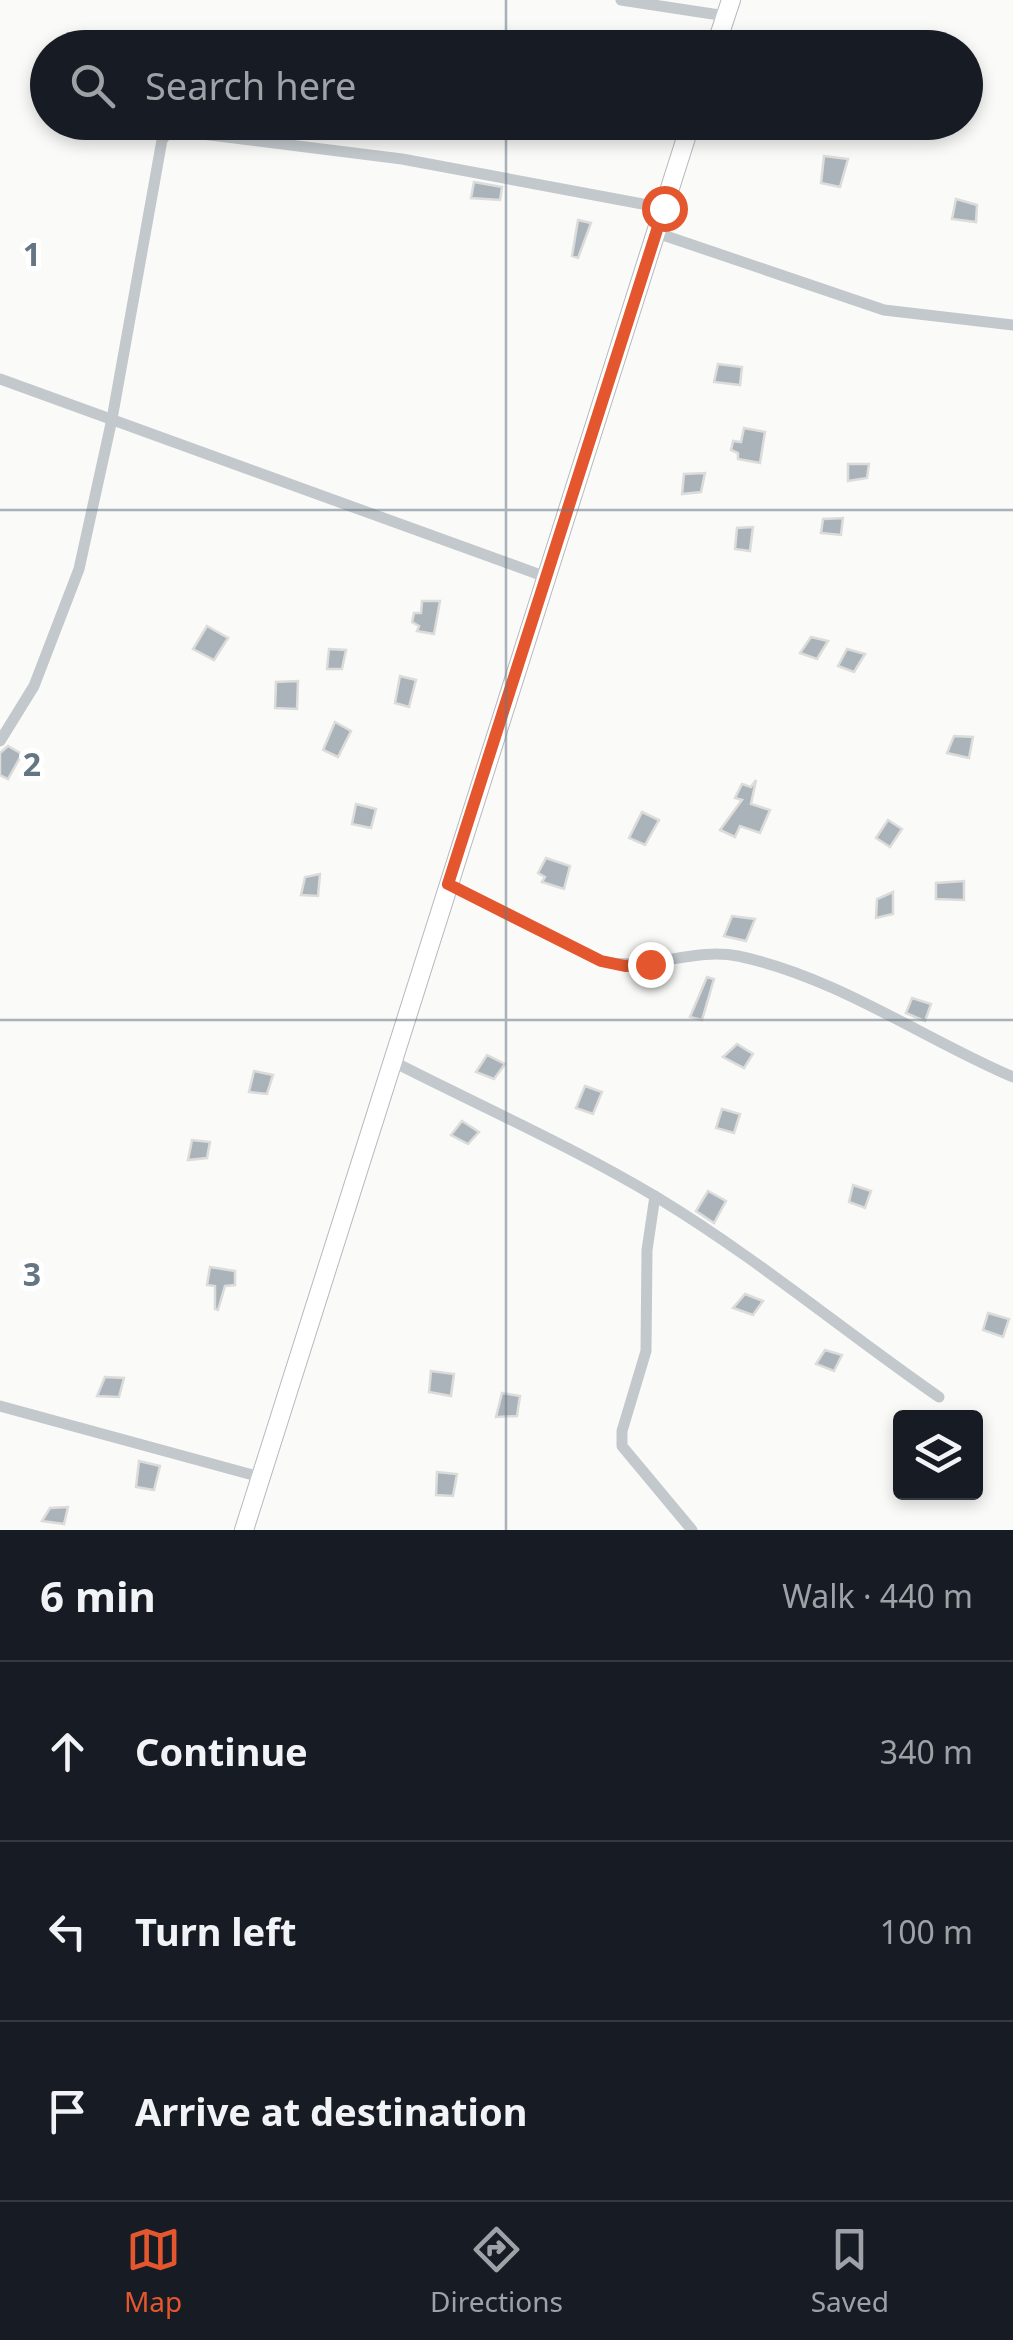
<!DOCTYPE html>
<meta charset="utf-8">
<style>
body{margin:0;font-family:"Noto Sans",sans-serif;background:#242831;color:#f1f3f6}
.controls{position:absolute;right:30px;bottom:30px;display:grid;overflow:hidden;border-radius:10px;box-shadow:0 5px 15px #0003}
.controls button{width:90px;height:90px;display:grid;place-items:center;padding:0;border:0;border-bottom:2px solid #363941;background:#171b24;color:#f1f3f6;font:50px sans-serif}
.stop{position:absolute;width:30px;height:30px;margin:-22px;border:8px solid #e4572e;border-radius:50%;background:#fff}
.stop.end{background:#e4572e;border-color:#fff;box-shadow:0 2px 10px #0008}
.list{margin:0;padding:0;list-style:none}
h2{display:flex;justify-content:space-between;align-items:center;height:130px;margin:0;padding:0 40px;font-size:42px}
h2 small{font-size:32px;font-weight:400;color:#9ea1a6}
.list li{display:grid;grid-template-columns:65px 1fr auto;gap:30px;align-items:center;box-sizing:border-box;height:180px;padding:0 40px;border-top:2px solid #363941}
.list b{display:block;font-size:38px;white-space:nowrap}
.list em{font-size:32px;font-style:normal;color:#9ea1a6}
.icon{flex:none;width:55px;height:55px;fill:none;stroke:currentColor;stroke-width:2;stroke-linecap:round;stroke-linejoin:round}
.map{position:relative;flex:none;width:1013px;height:1530px;overflow:hidden}
.search{position:absolute;background:#171b24;box-shadow:0 5px 15px #0003;left:30px;right:30px;top:30px;height:110px;display:flex;align-items:center;gap:25px;box-sizing:border-box;padding:0 35px;border-radius:55px;color:#9ea1a6;font-size:38px}
.sheet{height:670px;background:#171b24}
nav{display:flex;justify-content:space-around;align-items:center;box-sizing:border-box;height:140px;border-top:2px solid #363941;background:#171b24;font-size:28px;color:#9ea1a6}
nav a{display:grid;justify-items:center;gap:5px}
nav .on{color:#e4572e}
.map>svg:first-child{display:block}
</style>
<div class="map">
<svg width="1013" height="1530" viewBox="0 0 1013 1530">
<rect width="100%" height="100%" fill="#fafaf8"/>
<g fill="#aab3b9" stroke="#dcdcda" stroke-width="2.5">
<polygon points="824,156 848,159 840,187 821,183"/>
<polygon points="474,182 502,187 500,200 471,198"/>
<polygon points="956,199 977,205 976,222 952,219"/>
<polygon points="578,220 591,223 578,258 572,256"/>
<polygon points="718,364 742,367 740,385 714,382"/>
<polygon points="744,428 765,432 760,463 738,459 738,453 731,450 733,441 741,442"/>
<polygon points="848,464 869,464 867,478 848,481"/>
<polygon points="705,473 701,492 682,494 684,474"/>
<polygon points="843,518 841,535 821,533 823,519"/>
<polygon points="753,527 750,551 735,549 737,528"/>
<polygon points="422,601 440,601 434,634 417,631 419,626 412,622 414,613 421,613"/>
<polygon points="207,626 228,638 214,660 193,649"/>
<polygon points="811,637 828,641 817,659 800,653"/>
<polygon points="329,649 346,650 342,669 327,669"/>
<polygon points="847,649 865,654 854,672 838,666"/>
<polygon points="400,676 416,680 409,707 395,703"/>
<polygon points="298,681 297,709 275,708 276,682"/>
<polygon points="335,722 351,731 338,757 323,750"/>
<polygon points="954,736 973,737 969,758 947,753"/>
<polygon points="8,746 22,754 8,779 0,775 0,753"/>
<polygon points="756,780 751,804 770,810 760,833 740,826 735,837 720,830 742,800 735,798 742,784 751,787"/>
<polygon points="356,804 376,809 371,828 352,824"/>
<polygon points="642,812 659,820 645,845 629,838"/>
<polygon points="888,820 902,829 890,847 876,838"/>
<polygon points="546,858 570,866 564,889 542,882 545,877 538,873"/>
<polygon points="320,874 318,896 301,895 305,877"/>
<polygon points="964,881 964,900 936,899 936,883"/>
<polygon points="893,892 893,914 876,918 877,899"/>
<polygon points="732,916 755,919 746,941 724,936"/>
<polygon points="707,977 714,979 702,1020 690,1017"/>
<polygon points="912,998 931,1004 925,1021 906,1013"/>
<polygon points="737,1044 753,1054 744,1068 723,1057"/>
<polygon points="487,1055 505,1064 494,1079 476,1072"/>
<polygon points="254,1071 273,1075 267,1094 249,1092"/>
<polygon points="585,1086 602,1092 593,1114 576,1108"/>
<polygon points="722,1109 740,1114 734,1133 716,1128"/>
<polygon points="462,1121 479,1132 468,1144 451,1135"/>
<polygon points="192,1140 210,1142 207,1158 188,1160"/>
<polygon points="853,1185 871,1191 865,1208 849,1202"/>
<polygon points="708,1191 726,1201 714,1223 696,1211"/>
<polygon points="210,1267 235,1271 235,1285 225,1286 218,1310 215,1309 215,1286 207,1285"/>
<polygon points="745,1294 763,1301 753,1315 733,1308"/>
<polygon points="988,1313 1009,1319 1003,1337 983,1330"/>
<polygon points="825,1350 842,1355 834,1371 816,1364"/>
<polygon points="431,1371 454,1374 451,1396 429,1392"/>
<polygon points="105,1377 124,1378 119,1397 97,1396"/>
<polygon points="502,1393 520,1396 517,1416 496,1417"/>
<polygon points="139,1461 160,1466 154,1490 136,1487"/>
<polygon points="437,1472 457,1474 453,1496 436,1495"/>
<polygon points="68,1507 64,1524 42,1521 50,1508"/>
</g>
<g fill="none" stroke-linecap="round" stroke-linejoin="round">
<g stroke="#b5babe" stroke-width="20">
<g id="primary">
<polyline points="715,48 731,0"/>
<polyline points="244,1530 691,122"/>
</g>
</g>
<g stroke="#c3c8cc" stroke-width="11">
<polyline points="621,0 726,16"/>
<polyline points="657,233 884,310 1013,325"/>
<polyline points="0,379 546,577"/>
<polyline points="0,741 34,686 79,569 112,419 162,140 170,130 402,159 664,208"/>
<path d="M 448,884 L 601,961 C 649,972 693,947 738,956 C 837,977 922,1038 1013,1077"/>
<path d="M 392,1061 C 480,1106 573,1147 658,1198 C 757,1258 845,1332 939,1397"/>
<polyline points="655,1196 647,1250 646,1351 622,1431 622,1446 692,1530"/>
<polyline points="0,1406 260,1477"/>
</g>
<use href="#primary" stroke="#fff" stroke-width="18"/>
</g>
<g fill="none" stroke-linecap="round" stroke-linejoin="round">
<polyline stroke="#e4572e" stroke-width="12" points="650,964 625,966 601,961 448,884 664,208"/>
</g>
<path fill="none" stroke="#657683" stroke-width="2.5" stroke-opacity="0.55" d="M 506,0 L 506,48M 506,122 L 506,1530M 0,510 L 1013,510M 0,1020 L 1013,1020"/>
<g font-size="32" text-anchor="middle" font-weight="bold" fill="#657683" stroke="#fff" stroke-width="10" stroke-linejoin="round" paint-order="stroke">
<text x="32" y="266">1</text>
<text x="32" y="776">2</text>
<text x="32" y="1286">3</text>
</g>
</svg>
<div class="controls">
<button><svg class="icon" aria-label="layers" viewBox="0 0 24 24"><path d="M12 4l9 5-9 5-9-5zM3 14l9 5 9-5"/></svg></button>
</div>
<div class="stop" style="left:664px;top:208px"></div>
<div class="stop end" style="left:650px;top:964px"></div>
<div class="search"><svg class="icon" aria-label="search" viewBox="0 0 24 24"><circle cx="10" cy="10" r="6"/><path d="M15 15l6 6"/></svg>Search here</div>
</div>
<section class="sheet">
<h2>6 min<small>Walk · 440 m</small></h2>
<ul class="list">
<li><svg class="icon" aria-label="ahead" viewBox="0 0 24 24"><path d="M12 20V5M6 11l6-6 6 6"/></svg><div><b>Continue</b></div><em>340 m</em></li>
<li><svg class="icon" aria-label="left" viewBox="0 0 24 24"><path d="M17 20v-9H6M10 6l-5 5 5 5"/></svg><div><b>Turn left</b></div><em>100 m</em></li>
<li><svg class="icon" aria-label="arrive" viewBox="0 0 24 24"><path d="M6 21V4h12l-3 4 3 4H6"/></svg><div><b>Arrive at destination</b></div></li>
</ul>
</section>
<nav>
<a class="on"><svg class="icon" aria-label="map" viewBox="0 0 24 24"><path d="M3 6l6-2 6 2 6-2v14l-6 2-6-2-6 2zM9 4v14M15 6v14"/></svg>Map</a>
<a><svg class="icon" aria-label="directions" viewBox="0 0 24 24"><path d="M12 3l9 9-9 9-9-9zM9 14v-3h6M13 9l2 2-2 2"/></svg>Directions</a>
<a><svg class="icon" aria-label="saved" viewBox="0 0 24 24"><path d="M7 4h10v16l-5-4-5 4z"/></svg>Saved</a>
</nav>
